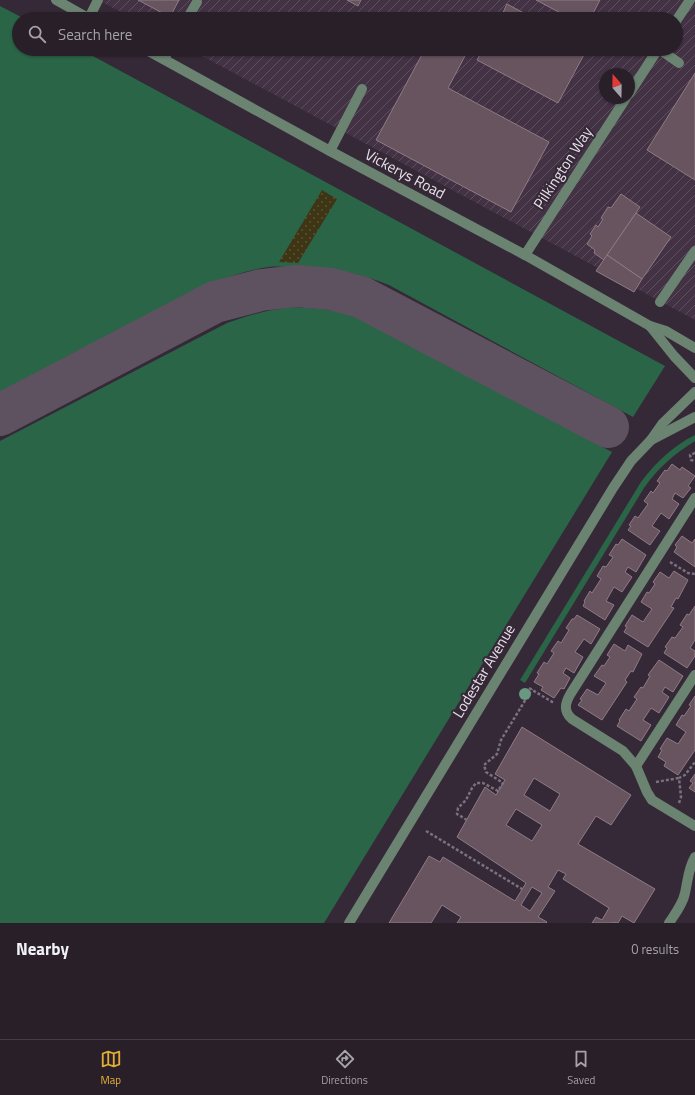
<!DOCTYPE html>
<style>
body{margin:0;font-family:"Titillium Web",sans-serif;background:#342c35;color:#f1f3f6}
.compass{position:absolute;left:599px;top:68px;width:36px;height:36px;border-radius:50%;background:#281f29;box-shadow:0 1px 3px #0004;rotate:340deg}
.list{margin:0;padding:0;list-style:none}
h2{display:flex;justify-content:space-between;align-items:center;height:52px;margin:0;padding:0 16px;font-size:17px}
h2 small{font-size:13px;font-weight:400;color:#a5a2a8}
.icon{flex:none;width:22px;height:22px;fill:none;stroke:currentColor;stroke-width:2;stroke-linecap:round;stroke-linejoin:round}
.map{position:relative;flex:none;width:695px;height:923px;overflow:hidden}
.search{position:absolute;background:#281f29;box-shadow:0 1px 3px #0004;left:12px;right:12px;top:12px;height:44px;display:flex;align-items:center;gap:10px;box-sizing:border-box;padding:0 14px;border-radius:22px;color:#a5a2a8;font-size:15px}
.sheet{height:116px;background:#281f29}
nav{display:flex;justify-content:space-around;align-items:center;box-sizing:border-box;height:56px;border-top:1px solid #443d46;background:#281f29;font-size:11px;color:#a5a2a8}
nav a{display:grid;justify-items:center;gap:2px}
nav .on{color:#e3ae35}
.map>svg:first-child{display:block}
</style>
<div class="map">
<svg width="695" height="923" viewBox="0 0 695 923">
<defs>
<pattern id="industrial-furrows" width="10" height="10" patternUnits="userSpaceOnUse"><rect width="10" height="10" fill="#423244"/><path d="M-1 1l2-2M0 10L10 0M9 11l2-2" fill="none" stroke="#5d4f5f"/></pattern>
<pattern id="sand-dots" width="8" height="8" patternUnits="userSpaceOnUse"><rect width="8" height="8" fill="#3e3515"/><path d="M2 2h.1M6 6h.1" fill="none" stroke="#5a5237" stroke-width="1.8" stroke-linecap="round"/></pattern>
</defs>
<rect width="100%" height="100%" fill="#352937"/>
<path fill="url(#industrial-furrows)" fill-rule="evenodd" d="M 98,0 L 695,0 L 695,320 L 189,49 L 676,49 L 676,19 L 134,19 ZM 605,74 L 629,74 L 629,98 L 605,98 Z"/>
<g fill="#2a6548">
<path d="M 0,6 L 25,19 L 19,19 L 19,49 L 80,49 L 665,366 L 633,417 L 389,285 C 357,272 325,266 291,267 C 284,267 276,266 269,267 C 251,269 233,276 216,281 L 0,394 Z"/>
<path d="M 291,307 C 305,308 320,308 334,311 C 350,314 366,321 381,328 L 612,452 L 324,923 L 0,923 L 0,441 L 227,323 C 248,315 268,310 291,307 Z"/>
<path d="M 695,435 L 695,441 C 674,454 658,468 644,488 L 525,683 L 520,680 L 641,482 C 656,462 673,446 695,435 Z"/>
</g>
<polygon fill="url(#sand-dots)" points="322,190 337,199 298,263 279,262"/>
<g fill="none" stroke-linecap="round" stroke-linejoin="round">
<polyline stroke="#5e5260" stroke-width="42" points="0,415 215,302 261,290 296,286 331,289 361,297 608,427"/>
</g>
<g fill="#67545f" stroke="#8f7a86" fill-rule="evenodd">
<polygon points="138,0 179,0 170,17"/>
<polygon points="347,0 361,0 358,6"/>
<polygon points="536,0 600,0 590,19 572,19"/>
<polygon points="507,4 535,19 500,19"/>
<polygon points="425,49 456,49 466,54 448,88 549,142 511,212 376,140"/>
<polygon points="483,49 587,49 558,103 477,60"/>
<polygon points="695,73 695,180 647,150"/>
<polygon points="621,194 640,207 604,260 594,253 595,250 587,244 592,236 590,234 596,225 598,227 603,219 601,218 608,207 611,208"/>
<polygon points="636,213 671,237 642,279 607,255"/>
<polygon points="607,255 642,279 634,292 596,271"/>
<polygon points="672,464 680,470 682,467 695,476 688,486 691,488 683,498 675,493 672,499 679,504 669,519 661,513 652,526 660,531 650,545 628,530 631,526 629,525 635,516 638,518 648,504 644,501 651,491 653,493 660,483 657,481 665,470 667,471"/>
<polygon points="682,536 692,543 695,539 695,567 674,552 677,547 675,545"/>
<polygon points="622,539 646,555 636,572 628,567 625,572 632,577 622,592 614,587 606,601 614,605 605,620 583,606 585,602 584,601 590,591 592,593 601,579 597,576 603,566 606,567 613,557 609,555 616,544 618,545"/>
<polygon points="674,571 688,580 678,599 676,598 671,607 674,608 648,647 624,632 627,627 625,626 632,615 643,622 652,609 641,602 647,592 649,593 655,584 653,582 660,572 669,578"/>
<polygon points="695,606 695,640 690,648 695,651 695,656 687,668 664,653 667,648 665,647 672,637 675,638 683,627 680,625 687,614 689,615"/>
<polygon points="577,615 600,629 591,644 584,639 575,652 583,657 574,673 566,668 563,673 570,678 564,689 561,688 554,698 541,690 543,687 534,682 539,674 537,673 544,662 547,664 554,653 551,651 558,641 561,643 569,630 566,628 572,619 574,619"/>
<polygon points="614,644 625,651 628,645 642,654 633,672 631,671 625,680 627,682 602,720 578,705 582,700 580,699 587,689 598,695 606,683 594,676 602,665 604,666 610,657 607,655"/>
<polygon points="659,660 683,676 673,692 665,687 662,692 669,697 659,713 651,708 643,720 651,725 641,741 617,726 620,721 619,720 626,709 629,711 637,699 634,697 641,687 643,688 650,676 648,675"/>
<polygon points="695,696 695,750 678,775 664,766 666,762 658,757 662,750 660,749 667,738 678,744 686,732 676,725 682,715 684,716 691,706 689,705"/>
<path d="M 522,727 L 631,795 L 611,825 L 596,816 L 578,844 L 655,889 L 634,923 L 622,916 L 618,923 L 613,922 L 612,923 L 592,923 L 596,917 L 602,920 L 609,908 L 563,879 L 566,874 L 558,870 L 548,887 L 555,891 L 538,917 L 547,922 L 546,923 L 457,923 L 461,917 L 442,905 L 431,923 L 389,923 L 429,856 L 440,862 L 443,857 L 515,901 L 526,883 L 457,837 L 485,787 L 496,795 L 505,780 L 495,774 ZM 534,778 L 560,794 L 550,811 L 524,795 ZM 516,809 L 542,825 L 532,841 L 506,825 ZM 532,887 L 542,893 L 530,911 L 521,905 Z"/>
<polygon points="695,774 695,792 689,788 693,783 690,781"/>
</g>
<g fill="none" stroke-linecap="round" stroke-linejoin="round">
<g stroke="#7b717d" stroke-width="2.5" stroke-dasharray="3 2" stroke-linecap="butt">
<polyline points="695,453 690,455 691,460 695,461"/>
<polyline points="670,562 688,573 695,574"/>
<polyline points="529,688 554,703"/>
<polyline points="656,782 679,778"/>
<polyline points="679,803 681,797 679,778 685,775 695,762"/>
<polyline points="467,820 457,814 458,808 466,800 472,788 476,783 483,783 498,791 503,783 486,772 484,765 497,754 501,740 532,689"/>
<polyline points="426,831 522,889"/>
</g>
<g stroke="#6b8371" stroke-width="10">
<polyline points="56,0 90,19"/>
<polyline points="89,18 98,0"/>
<polyline points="187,19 197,2"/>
<polyline points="676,21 690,0"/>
<polyline points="145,49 330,151 525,255 650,326 666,331 695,348"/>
<polyline points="659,49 679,63"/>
<polyline points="164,59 169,49"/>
<polyline points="629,94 658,49"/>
<polyline points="330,151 362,89"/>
<polyline points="525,255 626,98"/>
<polyline points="660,302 695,251"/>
<polyline points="650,326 674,356 695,378"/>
<polyline points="651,440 695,417"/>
<path d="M 695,498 L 571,693 C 565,703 563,711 572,719 L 623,751 L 636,766 L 647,792 L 652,800 L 695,826"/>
<polyline points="636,766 695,675"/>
<polyline points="349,923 613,488 631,461 651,440 663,423 695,392"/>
<path d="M 669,923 C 675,914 683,904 685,893 C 688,880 688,869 695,857"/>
</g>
</g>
<circle fill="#6a9982" cx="525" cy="694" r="6"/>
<g text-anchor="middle" stroke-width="4" stroke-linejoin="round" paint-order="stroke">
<g font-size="15" fill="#e9e1ea" stroke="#352937">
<text transform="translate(563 168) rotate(-57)" y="5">Pilkington Way</text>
<text transform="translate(405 174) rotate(28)" y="5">Vickerys Road</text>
<text transform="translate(484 671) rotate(-59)" y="5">Lodestar Avenue</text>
</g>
</g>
</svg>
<svg class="compass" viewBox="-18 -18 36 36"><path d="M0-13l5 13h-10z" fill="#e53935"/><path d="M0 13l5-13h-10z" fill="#a5a2a8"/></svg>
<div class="search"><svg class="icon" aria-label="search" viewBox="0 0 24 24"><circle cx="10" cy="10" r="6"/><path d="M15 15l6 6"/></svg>Search here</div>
</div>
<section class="sheet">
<h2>Nearby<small>0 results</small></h2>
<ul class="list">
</ul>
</section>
<nav>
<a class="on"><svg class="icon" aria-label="map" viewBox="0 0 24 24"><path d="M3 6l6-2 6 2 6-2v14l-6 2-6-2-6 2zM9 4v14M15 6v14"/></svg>Map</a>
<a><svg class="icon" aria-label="directions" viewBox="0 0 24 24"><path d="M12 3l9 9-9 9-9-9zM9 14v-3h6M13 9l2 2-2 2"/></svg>Directions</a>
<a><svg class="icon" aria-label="saved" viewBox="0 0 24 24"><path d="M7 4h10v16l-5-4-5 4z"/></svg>Saved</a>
</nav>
